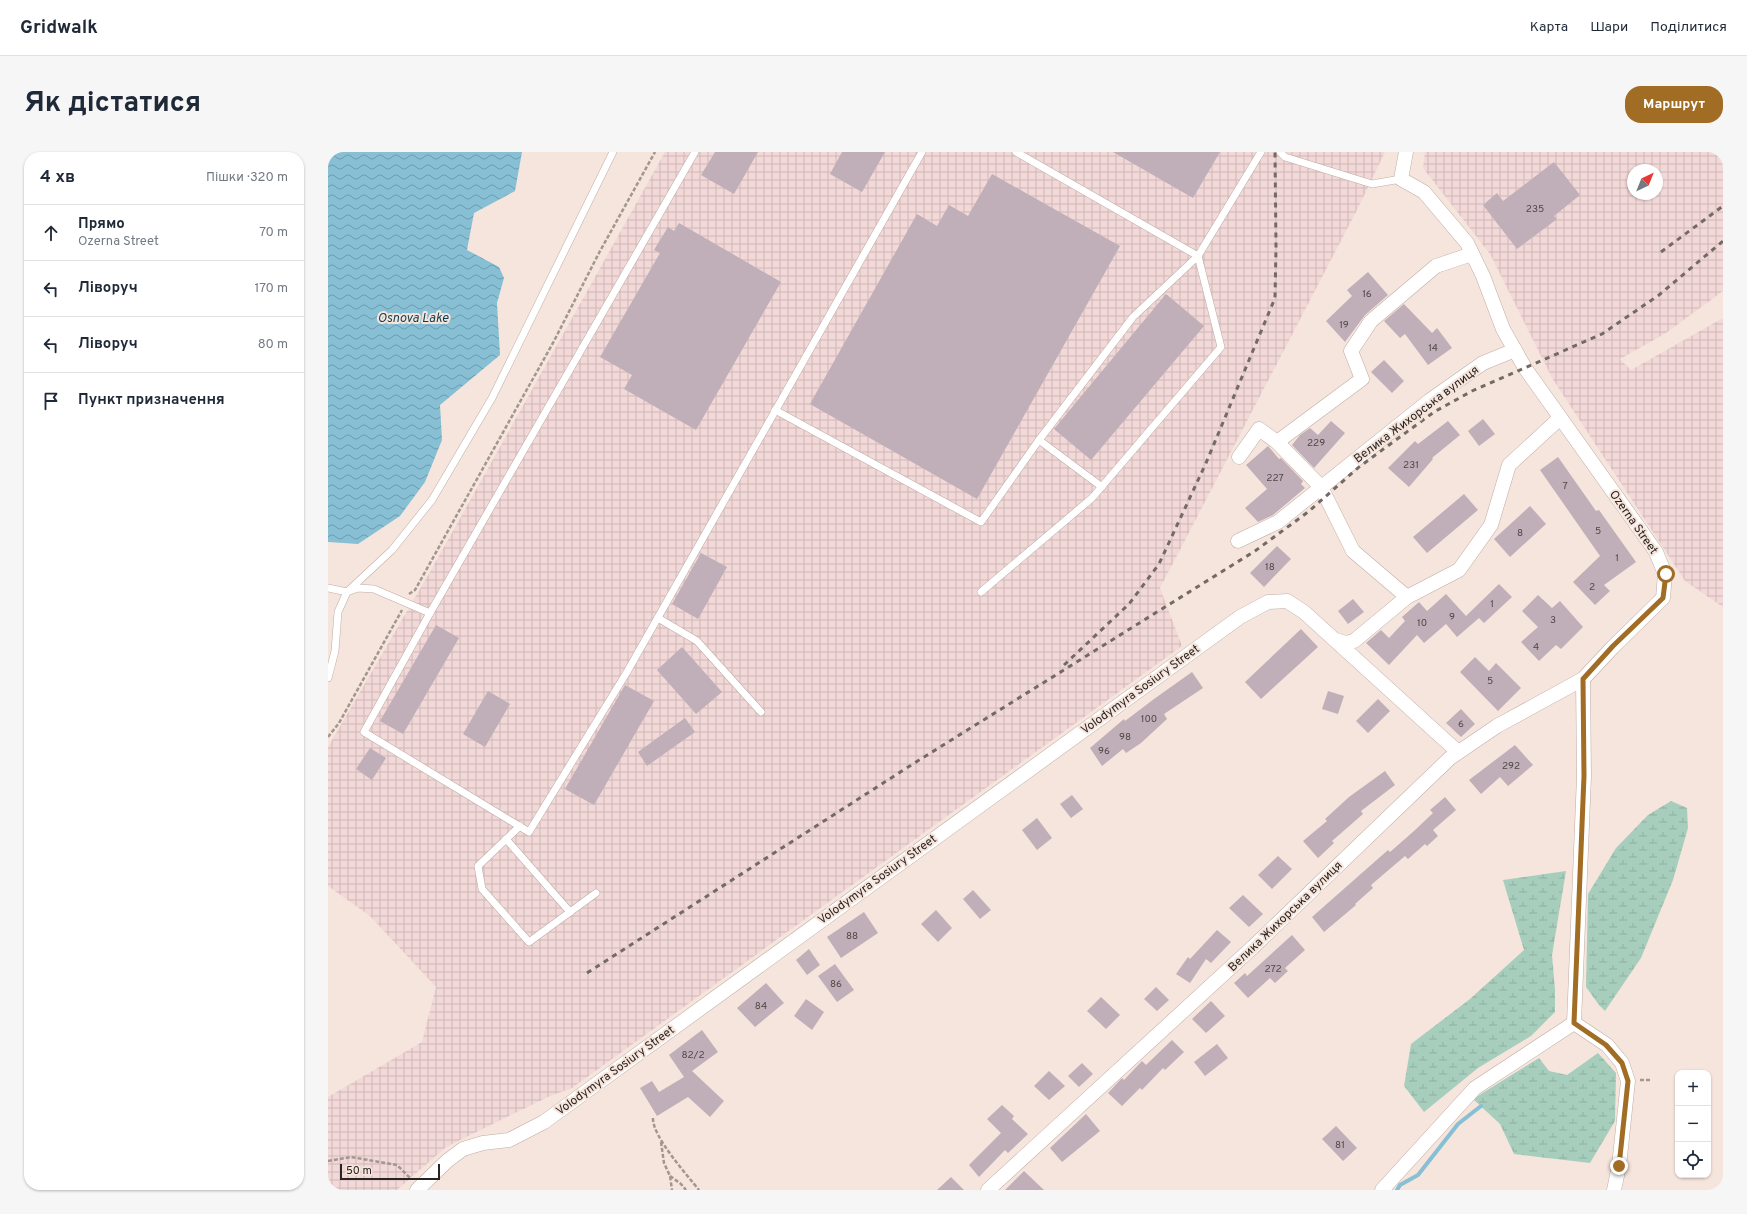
<!DOCTYPE html>
<html lang="uk">
<meta charset="utf-8">
<style>
body{margin:0;font-family:Overpass,sans-serif;background:#f6f6f7;color:#1f2937}
.controls{position:absolute;right:12px;bottom:12px;display:grid;overflow:hidden;border-radius:8px;box-shadow:0 1px 3px #0004}
.controls button{width:36px;height:36px;display:grid;place-items:center;padding:0;border:0;border-bottom:1px solid #e0e1e3;background:#fff;color:#1f2937;font:20px sans-serif}
.compass{position:absolute;left:1299px;top:12px;width:36px;height:36px;border-radius:50%;background:#fff;box-shadow:0 1px 3px #0004;rotate:43deg}
.scale{position:absolute;left:12px;bottom:10px;width:100px;box-sizing:border-box;padding-left:4px;border:2px solid #2a2420;border-top:0;font-size:11px;line-height:14px;white-space:nowrap;color:#2a2420;-webkit-text-stroke:3px #f6e5dc;paint-order:stroke}
.stop{position:absolute;width:12px;height:12px;margin:-9px;border:3px solid #a16c24;border-radius:50%;background:#fff}
.stop.end{background:#a16c24;border-color:#fff;box-shadow:0 1px 4px #0008}
.list{margin:0;padding:0;list-style:none}
h2{display:flex;justify-content:space-between;align-items:center;height:52px;margin:0;padding:0 16px;font-size:17px}
h2 small{font-size:13px;font-weight:400;color:#747a83}
.list li{display:grid;grid-template-columns:26px 1fr auto;gap:12px;align-items:center;box-sizing:border-box;height:56px;padding:0 16px;border-top:1px solid #e0e1e3}
.list b{display:block;font-size:15px;white-space:nowrap}
.list p{margin:0;font-size:13px;white-space:nowrap;color:#747a83}
.list em{font-size:13px;font-style:normal;color:#747a83}
.icon{flex:none;width:22px;height:22px;fill:none;stroke:currentColor;stroke-width:2;stroke-linecap:round;stroke-linejoin:round}
.map{position:relative;flex:none;width:1395px;height:1038px;overflow:hidden;border-radius:16px}
header{display:flex;align-items:center;gap:24px;box-sizing:border-box;height:56px;padding:0 20px;background:#fff;border-bottom:1px solid #e0e1e3}
header strong{font-size:19px}
nav{display:flex;gap:22px;margin-inline-start:auto;font-size:14px}
.intro{display:flex;align-items:center;justify-content:space-between;box-sizing:border-box;height:96px;padding:0 24px}
h1{margin:0;font-size:28px}
.button{padding:10px 18px;border-radius:16px;background:#a16c24;color:#fff;font-size:14px;font-weight:700}
main{display:flex;gap:24px;padding:0 24px}
aside{flex:1;background:#fff;border-radius:16px;box-shadow:0 1px 3px #0004}
.map>svg:first-child{display:block}
</style>
<header>
<strong>Gridwalk</strong>
<nav><a>Карта</a><a>Шари</a><a>Поділитися</a></nav>
</header>
<div class="intro"><h1>Як дістатися</h1><a class="button">Маршрут</a></div>
<main>
<aside>
<h2>4 хв<small>Пішки · 320 m</small></h2>
<ul class="list">
<li><svg class="icon" aria-label="ahead" viewBox="0 0 24 24"><path d="M12 20V5M6 11l6-6 6 6"/></svg><div><b>Прямо</b><p>Ozerna Street</p></div><em>70 m</em></li>
<li><svg class="icon" aria-label="left" viewBox="0 0 24 24"><path d="M17 20v-9H6M10 6l-5 5 5 5"/></svg><div><b>Ліворуч</b></div><em>170 m</em></li>
<li><svg class="icon" aria-label="left" viewBox="0 0 24 24"><path d="M17 20v-9H6M10 6l-5 5 5 5"/></svg><div><b>Ліворуч</b></div><em>80 m</em></li>
<li><svg class="icon" aria-label="arrive" viewBox="0 0 24 24"><path d="M6 21V4h12l-3 4 3 4H6"/></svg><div><b>Пункт призначення</b></div></li>
</ul>
</aside>
<div class="map">
<svg width="1395" height="1038" viewBox="0 0 1395 1038">
<defs>
<pattern id="industrial-grid" width="8" height="8" patternUnits="userSpaceOnUse"><rect width="8" height="8" fill="#f3d8d8"/><path d="M0 4h8M4 0v8" fill="none" stroke="#d0b9b9"/></pattern>
<pattern id="wetland-marsh" width="20" height="14" patternUnits="userSpaceOnUse"><rect width="20" height="14" fill="#a7cebc"/><path d="M1 5h8M5 5V1M11 12h8M15 12V8" fill="none" stroke="#90b1a1"/></pattern>
<pattern id="water-waves" width="16" height="10" patternUnits="userSpaceOnUse"><rect width="16" height="10" fill="#87bfd4"/><path d="M0 5q4-4 8 0t8 0" fill="none" stroke="#6f9bac"/></pattern>
</defs>
<rect width="100%" height="100%" fill="#f6e5dc"/>
<g fill="url(#industrial-grid)" fill-rule="evenodd">
<polygon points="337,0 1057,0 1030,56 832,436 854,494 244,936 222,944 118,995 69,1038 0,1038 0,945 94,890 108,835 42,764 0,734 0,595 107,411"/>
<path d="M 1097,0 L 1395,0 L 1395,139 L 1338,181 L 1292,207 L 1303,218 L 1395,166 L 1395,455 L 1357,429 L 1224,226 L 1162,102 L 1095,16 ZM 1305,18 L 1329,18 L 1329,42 L 1305,42 Z"/>
</g>
<g fill="url(#wetland-marsh)">
<polygon points="1343,649 1359,656 1360,676 1345,728 1313,806 1277,859 1271,853 1258,835 1260,742 1288,696 1320,663"/>
<polygon points="1238,719 1224,803 1227,838 1227,860 1203,884 1150,916 1096,960 1076,934 1083,892 1142,847 1196,798 1175,728"/>
<polygon points="1270,901 1288,921 1287,969 1262,1011 1186,1002 1172,972 1145,947 1211,906 1221,919 1239,923"/>
</g>
<polygon fill="url(#water-waves)" points="0,0 194,0 187,39 146,61 139,98 171,115 176,126 169,151 172,203 112,253 114,288 97,330 72,364 30,392 0,390"/>
<g fill="none" stroke-linecap="round" stroke-linejoin="round">
<polyline stroke="#87bfd4" stroke-width="4" points="1069,1038 1072,1033 1090,1023 1130,972 1153,954"/>
</g>
<g fill="#c0afb8">
<polygon points="387,0 430,0 406,42 373,23"/>
<polygon points="514,0 557,0 534,40 502,22"/>
<polygon points="785,0 892,0 865,46"/>
<polygon points="1226,10 1252,43 1226,64 1229,67 1189,97 1155,53 1169,41 1175,49"/>
<polygon points="664,22 792,94 649,347 482,252 589,62 609,74 621,53 640,64"/>
<polygon points="351,71 453,130 368,278 296,237 304,223 272,205 332,101 326,98 340,75 346,79"/>
<polygon points="1040,120 1060,143 1037,163 1017,190 998,169 1024,144 1019,138"/>
<polygon points="838,142 876,174 763,308 726,277"/>
<polygon points="1076,152 1104,181 1109,176 1124,196 1100,213 1077,182 1072,186 1056,169"/>
<polygon points="1056,208 1076,229 1064,241 1043,220"/>
<polygon points="1155,267 1167,282 1151,294 1140,279"/>
<polygon points="1003,269 1017,281 986,316 964,293 972,283 982,276 990,283"/>
<polygon points="1120,269 1132,283 1104,306 1105,307 1081,335 1060,316 1087,289 1090,292"/>
<polygon points="940,294 951,307 953,306 975,329 973,332 977,336 945,363 930,370 917,356 939,337 918,313"/>
<polygon points="1230,305 1268,359 1271,358 1308,410 1276,433 1282,439 1267,453 1245,430 1272,404 1212,318"/>
<polygon points="1136,342 1150,358 1099,401 1085,385"/>
<polygon points="1202,354 1218,372 1182,405 1166,387"/>
<polygon points="949,394 963,407 936,435 922,421"/>
<polygon points="373,401 399,415 370,467 344,452"/>
<polygon points="1171,432 1184,445 1156,471 1151,466 1129,485 1118,472 1096,491 1089,483 1061,513 1038,491 1053,478 1061,486 1077,469 1074,465 1091,450 1099,459 1118,442 1138,464"/>
<polygon points="1210,443 1224,456 1232,449 1255,475 1233,497 1228,493 1211,509 1193,490 1210,475 1194,459"/>
<polygon points="1025,447 1036,460 1020,472 1010,459"/>
<polygon points="108,473 131,486 75,582 52,569"/>
<polygon points="973,477 990,495 933,547 917,530"/>
<polygon points="354,495 394,540 368,562 329,518"/>
<polygon points="1147,505 1161,519 1168,511 1193,536 1170,559 1132,520"/>
<polygon points="864,520 875,536 836,562 839,567 813,591 798,601 795,597 774,614 762,596 796,567 797,569 826,547"/>
<polygon points="297,533 326,549 266,653 237,637"/>
<polygon points="160,539 182,552 157,595 135,582"/>
<polygon points="1000,539 1016,544 1010,562 994,557"/>
<polygon points="1050,547 1062,559 1040,581 1028,569"/>
<polygon points="1133,557 1147,572 1133,585 1118,571"/>
<polygon points="357,566 367,580 319,614 310,600"/>
<polygon points="1187,593 1205,613 1180,634 1172,625 1153,642 1141,628"/>
<polygon points="42,596 58,606 44,628 28,617"/>
<polygon points="1057,619 1067,633 1033,659 1035,662 1004,689 1006,691 990,706 975,689 999,669 997,667 1021,645"/>
<polygon points="744,643 755,657 743,666 732,652"/>
<polygon points="1117,645 1128,658 1105,678 1110,684 1099,694 1097,692 1080,707 1077,704 1043,733 1045,736 1027,752 1028,753 996,780 984,765 1060,698 1062,700 1086,679 1105,661 1102,658"/>
<polygon points="709,666 724,686 709,698 694,678"/>
<polygon points="950,704 964,717 944,737 930,723"/>
<polygon points="645,738 663,758 652,767 635,747"/>
<polygon points="915,743 935,762 921,775 901,756"/>
<polygon points="608,758 624,776 610,790 593,772"/>
<polygon points="536,760 550,781 513,806 499,785"/>
<polygon points="889,778 903,790 883,811 878,807 862,831 848,822 860,805 862,807"/>
<polygon points="964,783 977,798 957,816 960,819 947,831 942,826 920,846 906,831 917,821 919,824"/>
<polygon points="481,797 492,813 479,823 468,808"/>
<polygon points="507,812 526,838 509,850 490,824"/>
<polygon points="438,831 456,851 427,875 409,856"/>
<polygon points="828,835 841,848 829,859 816,847"/>
<polygon points="773,845 792,863 778,877 759,859"/>
<polygon points="478,847 496,860 484,878 466,864"/>
<polygon points="883,849 897,864 878,881 864,867"/>
<polygon points="374,878 390,900 364,919 396,949 382,965 360,945 329,964 312,936 324,929 331,940 356,925 341,903"/>
<polygon points="844,888 856,900 837,918 835,916 814,938 812,936 794,954 780,941 794,926 796,928 814,909 818,913"/>
<polygon points="889,892 900,906 877,924 866,910"/>
<polygon points="754,911 765,922 751,935 740,924"/>
<polygon points="721,919 737,934 721,948 706,934"/>
<polygon points="674,953 686,964 684,967 700,982 680,1001 677,998 651,1025 641,1013 673,981 659,967"/>
<polygon points="758,962 772,979 734,1010 722,996"/>
<polygon points="1008,974 1029,996 1015,1009 994,987"/>
<polygon points="696,1019 716,1038 677,1038"/>
<polygon points="623,1025 636,1038 609,1038"/>
</g>
<g fill="none" stroke-linecap="round" stroke-linejoin="round">
<g stroke="#beada5" stroke-width="8">
<g id="lane">
<polyline points="367,0 102,461 36,580 201,680 299,520 594,0"/>
<polyline points="688,0 870,104 933,0"/>
<polyline points="952,0 957,5 1044,32 1073,27"/>
<polyline points="447,258 653,370 711,288 774,335"/>
<polyline points="0,436 19,440 30,436 46,437 102,461"/>
<polyline points="653,440 764,346 893,195 870,104 805,165 711,288"/>
<polyline points="330,466 369,489 433,560"/>
<polyline points="0,526 7,499 10,460 19,440 64,398 104,348 164,246 285,0"/>
<polyline points="192,674 150,714 154,737 201,790 268,741"/>
<polyline points="178,687 242,760"/>
</g>
</g>
<g stroke="#beada5" stroke-width="15">
<g id="street">
<polyline points="949,290 1034,227 1023,199 1043,169 1108,114 1144,102"/>
<polyline points="911,305 931,277 949,290 993,335 1025,399 1079,445"/>
<polyline points="910,389 950,370 1101,249 1155,211 1187,198"/>
<polyline points="1008,488 1017,491 1026,489 1079,445 1131,418 1163,373 1181,313 1232,266"/>
<polyline points="1246,871 1256,624 1255,527"/>
<polyline points="1246,871 1279,893 1294,911 1300,929 1291,1014 1286,1038"/>
<polyline points="89,1038 119,1009 135,997 155,991 181,988 216,970 912,465 940,450 959,449 976,460 1130,600"/>
<polyline points="660,1038 925,795 1122,606 1169,574 1255,527 1285,495 1335,446 1337,422 1328,400 1197,216 1175,177 1155,124 1139,91 1096,40 1073,27 1078,0"/>
<polyline points="1054,1038 1147,936 1246,871"/>
</g>
</g>
<g stroke="#a2968f" stroke-width="2.5" stroke-dasharray="4 2" stroke-linecap="butt">
<polyline points="81,442 87,438 226,189 272,99 327,0"/>
<polyline points="0,585 11,571 74,458"/>
<polyline points="1312,928 1322,928"/>
<path d="M 325,966 C 324,984 359,1023 371,1038"/>
<polyline points="333,990 336,1011 342,1024 344,1038"/>
<polyline points="0,1009 23,1005 69,1013 83,1027"/>
<polyline points="342,1024 353,1032 358,1038"/>
</g>
<use href="#lane" stroke="#fff" stroke-width="7"/>
<use href="#street" stroke="#fff" stroke-width="14"/>
<g stroke="#746a65" stroke-width="3" stroke-dasharray="5 5" stroke-linecap="butt">
<polyline points="1333,100 1395,54"/>
<polyline points="736,513 801,452 831,412 878,311 947,146 948,96 947,0"/>
<polyline points="259,821 588,610 927,399 980,360 1031,315 1106,260 1144,239 1274,182 1331,143 1395,89"/>
</g>
</g>
<g fill="none" stroke-linecap="round" stroke-linejoin="round">
<polyline stroke="#a16c24" stroke-width="5" points="1291,1014 1300,929 1294,911 1278,893 1246,871 1256,624 1255,527 1285,494 1335,446 1338,422"/>
</g>
<g text-anchor="middle" stroke-width="4" stroke-linejoin="round" paint-order="stroke">
<g font-size="10" fill="#504746">
<text x="1207" y="60">235</text>
<text x="1039" y="145">16</text>
<text x="1016" y="176">19</text>
<text x="1105" y="199">14</text>
<text x="988" y="294">229</text>
<text x="1083" y="316">231</text>
<text x="947" y="329">227</text>
<text x="1237" y="337">7</text>
<text x="1270" y="382">5</text>
<text x="1192" y="384">8</text>
<text x="1289" y="409">1</text>
<text x="942" y="418">18</text>
<text x="1264" y="438">2</text>
<text x="1164" y="455">1</text>
<text x="1124" y="468">9</text>
<text x="1225" y="471">3</text>
<text x="1094" y="474">10</text>
<text x="1208" y="498">4</text>
<text x="1162" y="532">5</text>
<text x="821" y="570">100</text>
<text x="1133" y="575">6</text>
<text x="797" y="588">98</text>
<text x="776" y="602">96</text>
<text x="1183" y="617">292</text>
<text x="524" y="787">88</text>
<text x="945" y="820">272</text>
<text x="508" y="835">86</text>
<text x="433" y="857">84</text>
<text x="365" y="906">82/2</text>
<text x="1012" y="996">81</text>
</g>
<g font-size="12" fill="#2a2420" stroke="#f6e5dc">
<text transform="translate(1088 262) rotate(-37)" y="4">Велика Жихорська вулиця</text>
<text transform="translate(1306 370) rotate(55)" y="4">Ozerna Street</text>
<text transform="translate(812 537) rotate(-36)" y="4">Volodymyra Sosiury Street</text>
<text transform="translate(549 727) rotate(-36)" y="4">Volodymyra Sosiury Street</text>
<text transform="translate(957 764) rotate(-44)" y="4">Велика Жихорська вулиця</text>
<text transform="translate(287 918) rotate(-36)" y="4">Volodymyra Sosiury Street</text>
</g>
<g font-size="13" font-style="italic" fill="#0d3e4e" stroke="#f6e5dc">
<text x="85" y="170">Osnova Lake</text>
</g>
</g>
</svg>
<div class="controls">
<button>+</button>
<button>−</button>
<button><svg class="icon" aria-label="locate" viewBox="0 0 24 24"><circle cx="12" cy="12" r="6"/><path d="M12 2v4M12 18v4M2 12h4M18 12h4"/></svg></button>
</div>
<svg class="compass" viewBox="-18 -18 36 36"><path d="M0-13l5 13h-10z" fill="#e53935"/><path d="M0 13l5-13h-10z" fill="#747a83"/></svg>
<div class="scale">50 m</div>
<div class="stop" style="left:1338px;top:422px"></div>
<div class="stop end" style="left:1291px;top:1014px"></div>
</div>
</main>
